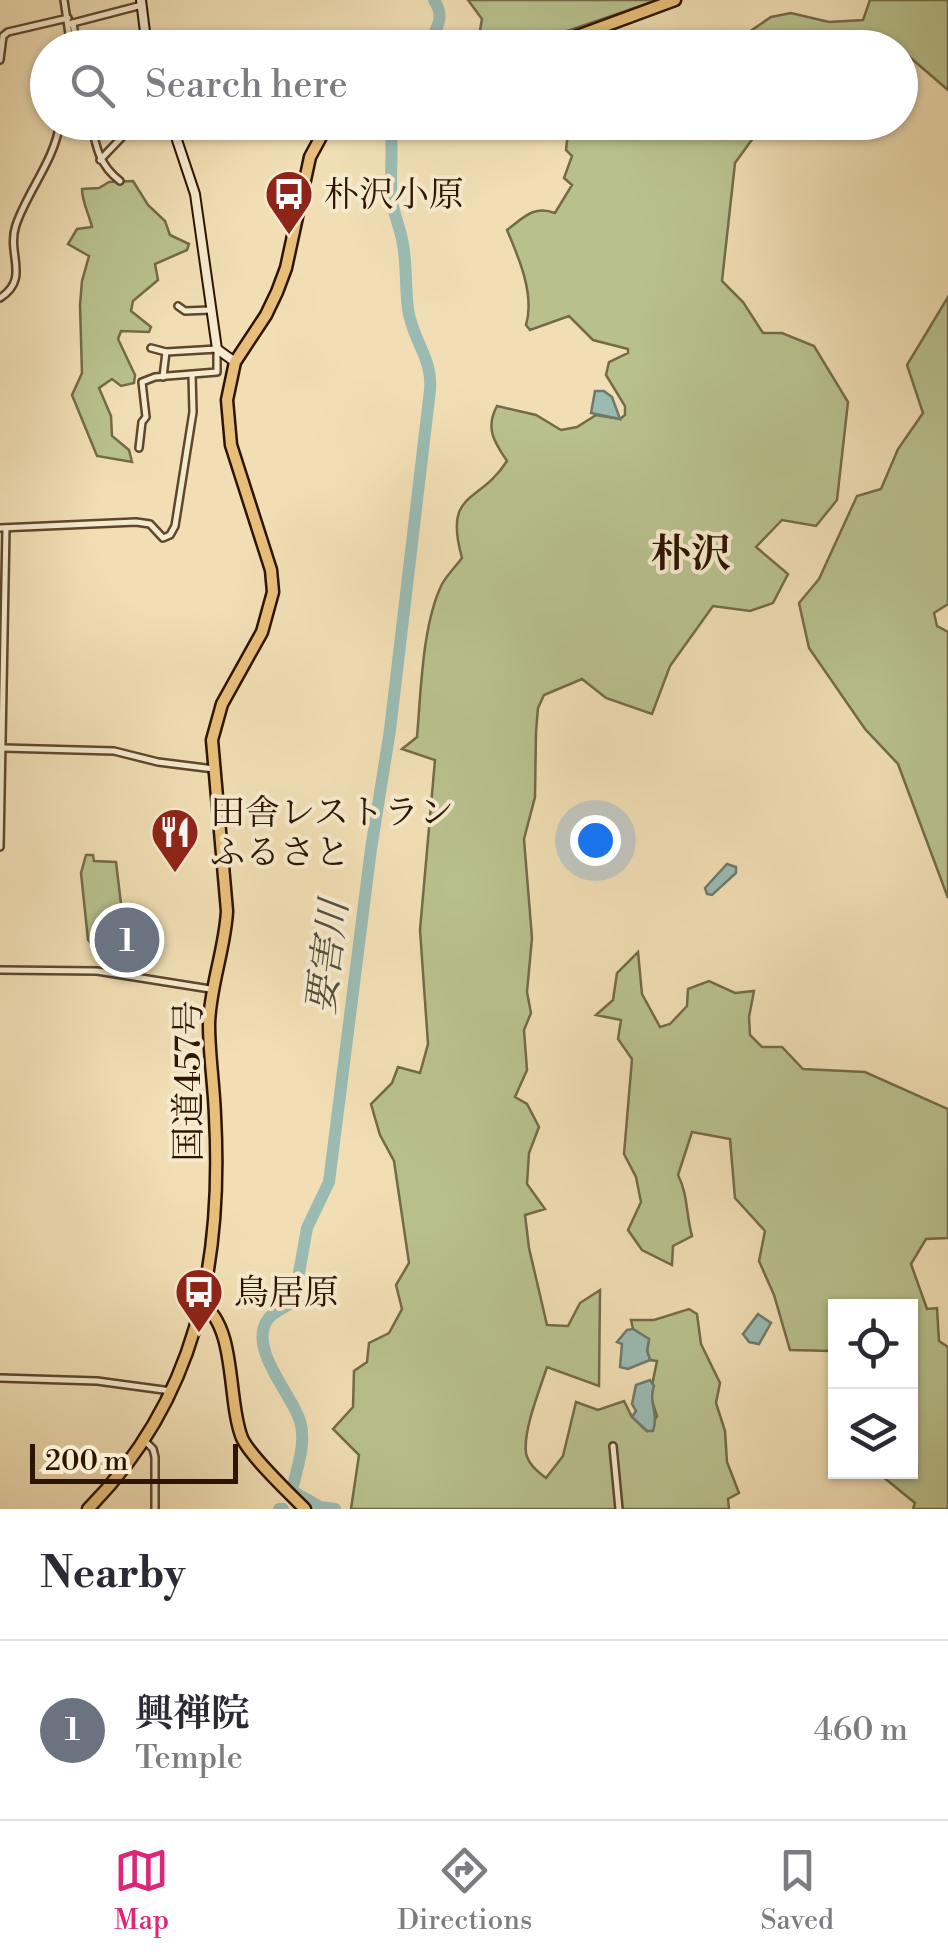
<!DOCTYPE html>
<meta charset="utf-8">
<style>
body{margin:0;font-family:"Libre Bodoni","Noto Serif JP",serif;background:#f7f7f7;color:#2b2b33}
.controls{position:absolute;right:30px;bottom:30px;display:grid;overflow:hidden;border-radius:0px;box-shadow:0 2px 8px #0004}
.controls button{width:90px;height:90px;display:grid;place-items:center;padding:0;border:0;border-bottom:2px solid #e1e1e2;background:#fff;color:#2b2b33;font:50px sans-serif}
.scale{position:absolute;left:30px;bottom:25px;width:208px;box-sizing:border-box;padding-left:10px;border:5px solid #2e1500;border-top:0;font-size:28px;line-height:35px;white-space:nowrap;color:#2e1500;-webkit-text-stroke:8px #f6eace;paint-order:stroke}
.you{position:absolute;left:595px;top:840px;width:35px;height:35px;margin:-25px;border:8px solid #fff;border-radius:50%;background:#1a73e8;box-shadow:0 0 0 15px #1a73e833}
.badge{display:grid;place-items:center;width:65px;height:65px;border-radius:50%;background:#db2777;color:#fff;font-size:32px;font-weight:700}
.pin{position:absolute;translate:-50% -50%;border:5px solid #fff;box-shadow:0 2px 10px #0006}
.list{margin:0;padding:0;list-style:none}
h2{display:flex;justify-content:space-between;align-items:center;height:130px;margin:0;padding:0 40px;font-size:42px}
h2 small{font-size:32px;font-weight:400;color:#7c7c81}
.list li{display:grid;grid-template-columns:65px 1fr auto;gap:30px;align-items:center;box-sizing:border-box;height:180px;padding:0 40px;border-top:2px solid #e1e1e2}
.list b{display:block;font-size:38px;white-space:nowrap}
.list p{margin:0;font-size:32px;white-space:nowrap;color:#7c7c81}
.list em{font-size:32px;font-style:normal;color:#7c7c81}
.icon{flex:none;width:55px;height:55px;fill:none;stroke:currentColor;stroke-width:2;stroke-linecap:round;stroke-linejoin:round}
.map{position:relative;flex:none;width:948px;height:1509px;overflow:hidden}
.search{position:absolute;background:#fff;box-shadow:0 2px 8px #0004;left:30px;right:30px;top:30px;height:110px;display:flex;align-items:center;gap:25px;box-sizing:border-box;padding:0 35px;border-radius:55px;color:#7c7c81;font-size:38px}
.sheet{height:310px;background:#fff}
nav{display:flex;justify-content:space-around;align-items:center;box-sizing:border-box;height:140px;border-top:2px solid #e1e1e2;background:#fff;font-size:28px;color:#7c7c81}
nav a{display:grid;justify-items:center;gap:5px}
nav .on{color:#db2777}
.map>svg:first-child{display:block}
</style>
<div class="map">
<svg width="948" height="1509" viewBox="0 0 948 1509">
<rect width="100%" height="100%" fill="#f1deb4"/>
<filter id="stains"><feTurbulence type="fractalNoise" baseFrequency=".002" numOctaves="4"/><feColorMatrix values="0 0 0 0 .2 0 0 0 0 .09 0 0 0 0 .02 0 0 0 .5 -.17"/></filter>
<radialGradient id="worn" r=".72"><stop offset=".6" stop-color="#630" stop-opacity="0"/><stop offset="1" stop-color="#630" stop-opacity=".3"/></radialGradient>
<g fill="#b8c18e" stroke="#736b47" stroke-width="2.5">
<polygon points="468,0 658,0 520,47 491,48 479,36 482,19"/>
<polygon points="870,0 948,0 948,90 898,47 727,47 771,17 791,13 829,22 863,20"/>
<path d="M 569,123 L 764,123 L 735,163 L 722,281 L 743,302 L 763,333 L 782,333 L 814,346 L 848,402 L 837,500 L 816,526 L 782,520 L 756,547 L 788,574 L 773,603 L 750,611 L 713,606 L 670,666 L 652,714 L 606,698 L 582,679 L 544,695 L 538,708 L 536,732 L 535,797 L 524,839 L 532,938 L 527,992 L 531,1013 L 524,1030 L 527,1070 L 515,1097 L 527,1104 L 539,1127 L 529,1153 L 527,1184 L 545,1209 L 525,1215 L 529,1248 L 547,1325 L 568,1326 L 580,1303 L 600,1290 L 599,1386 L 547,1367 C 540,1389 523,1430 526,1453 C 528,1464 538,1472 546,1478 L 563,1456 L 576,1402 L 598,1410 L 624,1401 L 632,1417 L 647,1431 L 657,1416 L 650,1395 L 657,1361 L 650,1360 L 647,1351 L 649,1339 L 633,1329 L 631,1320 L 654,1320 L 689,1309 L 697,1314 L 701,1344 L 720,1383 L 716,1403 L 725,1431 L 727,1462 L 739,1493 L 728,1499 L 729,1509 L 351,1509 L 359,1455 L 333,1429 L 353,1407 L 354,1371 L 367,1362 L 369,1343 L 389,1333 L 402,1309 L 396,1285 L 409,1263 L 394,1161 L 380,1135 L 371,1104 L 392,1083 L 398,1067 L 420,1073 L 428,1044 L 420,930 L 435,760 L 402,749 L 417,737 C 421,692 422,625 442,584 C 447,575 456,566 462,558 C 443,490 479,505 507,461 C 494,442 485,428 497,406 L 536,415 L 561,430 L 577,427 L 596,415 L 620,419 L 625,415 L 625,406 L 606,375 L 609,362 L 628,353 L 628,349 L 593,340 L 569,316 L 530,330 L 526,325 C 535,295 519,258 507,230 C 524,217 534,205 555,213 L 572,185 L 564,178 L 572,156 L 566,150 Z"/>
<path d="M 133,181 L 148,205 L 165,221 L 170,235 L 189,244 L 187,250 L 155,264 L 158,280 L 133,301 L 131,311 L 151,327 L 149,332 L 121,331 L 118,339 L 135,375 L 134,383 L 121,386 L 112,379 L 99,388 L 111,416 L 112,436 L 129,450 L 132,462 L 97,456 L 72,395 L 82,373 L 80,305 L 82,281 L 89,256 L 68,244 L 77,229 L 92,227 C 89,214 82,202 82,189 L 99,188 L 109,182 Z"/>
<polygon points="948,297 948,604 934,613 937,626 948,632 948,898 898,764 865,729 809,648 799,603 819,579 857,496 881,489 898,449 923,413 907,365"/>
<polygon points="86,855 93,855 94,861 116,862 122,912 113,912 104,917 106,957 96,957 94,946 88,940 81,873"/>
<path d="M 638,952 L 642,994 L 660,1027 L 670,1024 L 687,1006 L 688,989 L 709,981 L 735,993 L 754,991 L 749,1017 L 750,1035 L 762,1047 L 782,1047 L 803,1069 L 865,1072 L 948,1109 L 948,1238 L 926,1239 L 911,1264 L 927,1309 L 937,1308 L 939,1341 L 948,1347 L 948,1509 L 913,1509 L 915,1503 L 877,1472 L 910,1472 L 910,1306 L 836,1306 L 835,1359 L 832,1351 L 790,1350 L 774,1295 L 759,1261 L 765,1231 L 735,1198 L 730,1139 L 692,1132 L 678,1175 C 688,1194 686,1215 692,1236 L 673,1246 L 672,1265 L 642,1250 L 628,1230 L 641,1202 L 636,1177 L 624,1154 L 632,1059 L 618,1039 L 621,1020 L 596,1015 L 613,1000 L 617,973 Z"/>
</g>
<g fill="#9bbbb2" stroke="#6f796b" stroke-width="2.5">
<polygon points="595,391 604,391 612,397 620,419 591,413"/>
<polygon points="727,864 736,867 736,873 712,895 707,894 705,888"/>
<polygon points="758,1314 771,1323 759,1344 749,1342 743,1334"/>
<polygon points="633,1329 649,1339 647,1351 650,1360 628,1369 620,1367 622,1344 617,1342 627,1330"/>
<path d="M 650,1380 L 654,1386 C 648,1401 659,1414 653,1431 L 647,1431 L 632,1417 L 636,1411 L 632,1404 L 636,1385 Z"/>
</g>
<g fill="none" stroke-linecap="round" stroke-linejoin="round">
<g stroke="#9bbbb2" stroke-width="12">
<path d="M 429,48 C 434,28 447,20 434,0"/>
<polyline points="279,1509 283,1509"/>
<path d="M 335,1509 L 320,1507 L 292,1491 C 296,1470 307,1443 300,1421 C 292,1394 247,1348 268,1319 C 273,1312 287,1306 294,1301 L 307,1228 L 329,1182 L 371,849 L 390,730 L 430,390 C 433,358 412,340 408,309 C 405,286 407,261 402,239 C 399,226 394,214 392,201 C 389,175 394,149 390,122"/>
</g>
<g stroke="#5f472d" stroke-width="10">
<g id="street">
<polyline points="64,0 71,48"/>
<polyline points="73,23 77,48"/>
<polyline points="69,24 142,5"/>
<polyline points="112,48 146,42"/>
<polyline points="0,60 3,36 8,32 68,18"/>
<path d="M 91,122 C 96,147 99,165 120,181"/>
<polyline points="100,160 122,137 122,122"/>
<path d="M 0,298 C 31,278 6,254 16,225 C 28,190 55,160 60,122"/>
<polyline points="178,306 185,311 210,310"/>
<polyline points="163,377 166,352"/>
<polyline points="139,448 142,422 146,417 142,382 155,377 217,372 217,349 166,352 151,348"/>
<polyline points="0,528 136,522 150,524 163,538 170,535 175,526 193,412 192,375"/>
<polyline points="3,748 114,751 158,762 214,769"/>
<polyline points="0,847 6,528"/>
<polyline points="0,970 97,971 210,989"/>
<polyline points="0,1378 97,1381 171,1391"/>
<polyline points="144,1440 153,1449 155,1457 155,1509"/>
<polyline points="613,1446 619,1509"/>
</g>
</g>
<g stroke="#2e1500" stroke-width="12">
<g id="secondary">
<polyline points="141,0 147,48"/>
<polyline points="171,122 195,194 217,349 235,362"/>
</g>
</g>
<g stroke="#2e1500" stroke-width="15">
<g id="highway">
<polyline points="545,48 675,0"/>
<path d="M 202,1304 C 237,1327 227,1401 242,1438 C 250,1456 290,1494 305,1509"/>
<path d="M 88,1509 C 196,1400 223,1265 215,1116 C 214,1085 209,1055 209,1024 C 210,986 225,949 227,911 L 212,740 L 222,704 L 262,632 L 273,592 L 271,570 L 231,445 L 227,400 L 235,362 L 266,315 L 277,292 L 286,268 L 310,157 L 329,122"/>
</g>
</g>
<use href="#street" stroke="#f6eace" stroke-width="5"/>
<use href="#secondary" stroke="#f6eace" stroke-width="8"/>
<use href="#highway" stroke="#e8bf7a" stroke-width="10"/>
</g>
<defs>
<g id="bus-pin" transform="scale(2.5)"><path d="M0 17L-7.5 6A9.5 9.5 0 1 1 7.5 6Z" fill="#8f2418" stroke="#f6eace"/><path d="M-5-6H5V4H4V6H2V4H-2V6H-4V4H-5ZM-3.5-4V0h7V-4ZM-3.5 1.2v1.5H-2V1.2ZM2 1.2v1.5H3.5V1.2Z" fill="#fff"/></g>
<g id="restaurant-pin" transform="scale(2.5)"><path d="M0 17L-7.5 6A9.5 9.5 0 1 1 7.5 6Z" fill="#8f2418" stroke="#f6eace"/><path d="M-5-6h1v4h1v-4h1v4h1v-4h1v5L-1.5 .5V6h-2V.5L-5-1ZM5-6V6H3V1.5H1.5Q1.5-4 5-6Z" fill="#fff"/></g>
</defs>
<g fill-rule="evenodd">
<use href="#bus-pin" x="289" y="194"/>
<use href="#restaurant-pin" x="175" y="832"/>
<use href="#bus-pin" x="199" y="1292"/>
</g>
<g text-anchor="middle" stroke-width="8" stroke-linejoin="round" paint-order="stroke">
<g font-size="35" fill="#2e1500" stroke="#f6eace" text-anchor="start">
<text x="324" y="206">朴沢小原</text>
<text x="210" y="824">田舎レストラン<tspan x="210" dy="40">ふるさと</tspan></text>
<text x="234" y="1304">鳥居原</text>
</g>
<g font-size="35" fill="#2e1500" stroke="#f6eace">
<text transform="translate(188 1081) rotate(-90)" y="12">国道457号</text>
</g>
<g font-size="38" font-style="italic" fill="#544f3e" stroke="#f6eace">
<text transform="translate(327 957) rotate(-83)" y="13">要害川</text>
</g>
<g font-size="40" font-weight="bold" fill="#2e1500" stroke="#f6eace">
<text x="691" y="567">朴沢</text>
</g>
</g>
<rect width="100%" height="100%" filter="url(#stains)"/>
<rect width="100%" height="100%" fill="url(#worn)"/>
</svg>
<div class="controls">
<button><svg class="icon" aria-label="locate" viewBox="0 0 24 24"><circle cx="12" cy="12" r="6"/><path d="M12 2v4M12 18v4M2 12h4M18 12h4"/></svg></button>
<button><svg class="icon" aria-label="layers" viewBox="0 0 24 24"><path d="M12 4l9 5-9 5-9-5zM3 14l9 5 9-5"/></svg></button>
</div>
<div class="scale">200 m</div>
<div class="you"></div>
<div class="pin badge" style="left:127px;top:940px;background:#6b7280">1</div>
<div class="search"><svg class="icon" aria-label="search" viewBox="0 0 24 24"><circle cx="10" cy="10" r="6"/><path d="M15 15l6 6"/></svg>Search here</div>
</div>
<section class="sheet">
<h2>Nearby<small></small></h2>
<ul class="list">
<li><span class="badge" style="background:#6b7280">1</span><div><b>興禅院</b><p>Temple</p></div><em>460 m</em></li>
</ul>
</section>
<nav>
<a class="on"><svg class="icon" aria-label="map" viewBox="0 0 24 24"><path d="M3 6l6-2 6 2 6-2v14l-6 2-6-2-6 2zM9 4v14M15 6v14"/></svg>Map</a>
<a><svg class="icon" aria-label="directions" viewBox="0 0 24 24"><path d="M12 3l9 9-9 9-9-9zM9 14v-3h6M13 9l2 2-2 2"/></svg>Directions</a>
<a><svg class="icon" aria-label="saved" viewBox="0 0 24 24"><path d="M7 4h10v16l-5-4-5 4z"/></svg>Saved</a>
</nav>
